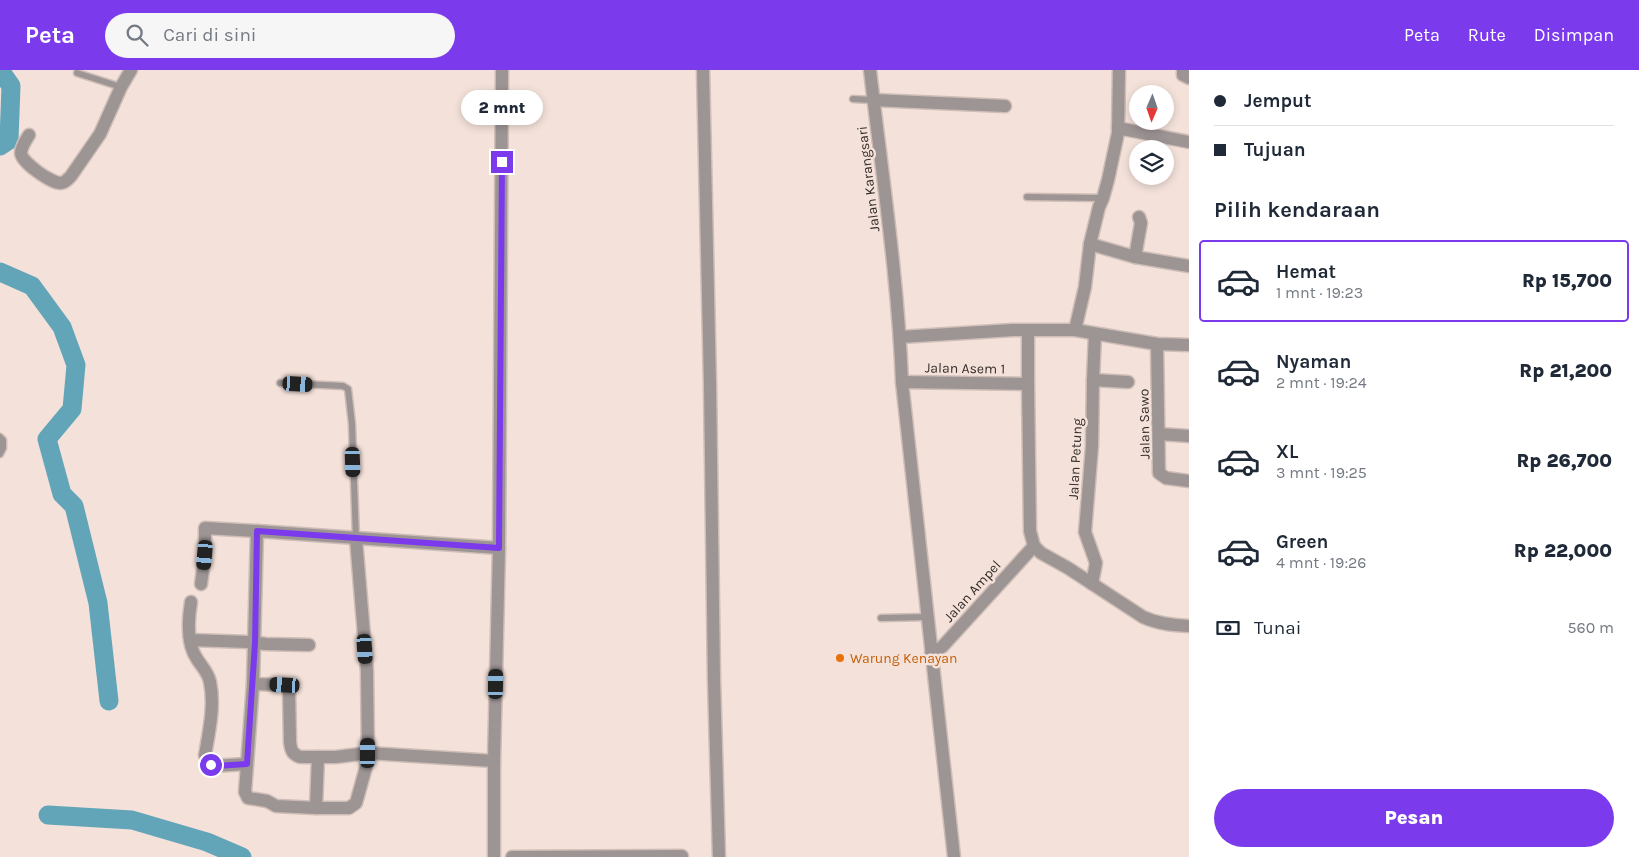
<!DOCTYPE html>
<html lang="id">
<meta charset="utf-8">
<style>
body{margin:0;font-family:Karla,sans-serif;background:#f6f6f7;color:#1f2937;height:100vh;display:flex;flex-direction:column;font-size:19px;white-space:nowrap}
*{box-sizing:border-box;margin:0}
p{font-size:16px;color:#747a83}
.icon{flex:none;width:28px;height:28px;fill:none;stroke:currentColor;stroke-width:2;stroke-linecap:round;stroke-linejoin:round}
.map{position:relative;flex:1;overflow:hidden}
.drawer{display:flex;flex-direction:column;background:#fff;width:450px}
.drawer>*{flex:none}
.banner{display:grid;align-content:center;height:110px;padding:0 25px;background:#fff}
.needle{width:32px;rotate:182deg}
.controls{position:absolute;left:1129px;top:15px;display:grid;gap:10px}
.controls a{display:grid;place-items:center;width:45px;height:45px;border-radius:50%;background:#fff;box-shadow:0 2px 8px #0003;font-size:25px}
.end{position:absolute;width:22px;height:22px;margin:-11px;border:6px solid #7c3aed;background:#fff;box-shadow:0 0 0 2px #fff}
.from{border-radius:50%}
.bubble{position:absolute;height:35px;border-radius:18px;background:#fff;box-shadow:0 2px 8px #0003;font-size:16px;font-weight:800;line-height:35px;text-align:center}
.car{position:absolute;width:15px;height:30px;margin:-15px -8px;border-radius:6px;box-shadow:0 0 4px 1px #0007;background:linear-gradient(#222 24%,#8ab4d8 0 40%,#222 0 76%,#8ab4d8 0 86%,#222 0)}
.banner b{display:flex;align-items:center;gap:18px;height:48px;font-size:19px}
.banner b+b{border-top:1px solid #e0e1e3}
.banner i{width:12px;height:12px;background:#1f2937}
ul{padding:0;list-style:none}
li{display:flex;align-items:center;gap:15px;height:82px;margin:0 10px 8px;padding:0 15px;border:2px solid transparent;border-radius:5px}
li div{flex:1}
li b{display:block;font-size:19px}
li em{font-style:normal;font-weight:800}
li.selected{border-color:#7c3aed}
li>.icon{width:45px;height:45px;stroke-width:1.5}
h2{padding:0 25px;font-size:22px;line-height:60px}
.pay{display:flex;align-items:center;gap:12px;height:55px;padding:0 25px;font-size:19px}
.pay p{margin-inline-start:auto}
.primary-button{display:flex;gap:10px;margin-top:auto;padding:10px 25px}
.primary-button a{flex:1;height:58px;border-radius:30px;background:#7c3aed;color:#fff;font-size:20px;font-weight:800;line-height:58px;text-align:center}
header{display:flex;align-items:center;gap:30px;box-sizing:border-box;height:70px;padding:0 25px;background:#7c3aed;color:#fff}
header strong{font-size:24px}
nav{display:flex;gap:28px;margin-inline-start:auto;font-size:18px}
.search{width:350px;height:45px;background:#f6f6f7;display:flex;align-items:center;gap:12px;box-sizing:border-box;padding:0 18px;border-radius:28px;color:#747a83;font-size:19px}
main{display:flex;flex:1;min-height:0}
.map>svg:first-child{display:block}
.lines{fill:none;stroke-linecap:round;stroke-linejoin:round}
.river{stroke:#63a5b8;stroke-width:19}
.lane-casing{stroke:#cebeb7;stroke-width:9}
.street-casing{stroke:#cebeb7;stroke-width:15}
.lane{stroke:#9d9494;stroke-width:6}
.street{stroke:#9d9494;stroke-width:12}
.route{stroke:#7c3aed;stroke-width:6}
.food-dot{fill:#e8710a;stroke:#f4e2da;stroke-width:2}
.labels{text-anchor:middle;stroke-width:5;stroke-linejoin:round;paint-order:stroke}
.street-label{font-size:14px;fill:#342d2a;stroke:#f4e2da}
.food-label{font-size:14px;fill:#c56008;stroke:#f4e2da;text-anchor:start}
</style>
<header>
<strong>Peta</strong>
<div class="search"><svg class="icon" aria-label="search" viewBox="0 0 24 24"><circle cx="10" cy="10" r="6"/><path d="M15 15l6 6"/></svg>Cari di sini</div>
<nav><a>Peta</a><a>Rute</a><a>Disimpan</a></nav>
</header>
<main>
<div class="map">
<svg width="1189" height="787" viewBox="0 0 1189 787">
<rect width="100%" height="100%" fill="#f4e2da"/>
<g class="lines">
<g class="river">
<polyline points="0,0 11,16 9,70 0,76"/>
<polyline points="0,202 32,216 62,257 76,295 72,339 47,369 62,424 74,436 98,533 109,631"/>
<polyline points="48,745 132,750 207,772 242,787"/>
</g>
<g class="lane-casing">
<g id="lane">
<polyline points="77,3 121,17"/>
<polyline points="853,29 873,30"/>
<polyline points="1027,127 1103,128"/>
<polyline points="280,313 343,316 348,319 352,354 356,469"/>
<polyline points="0,367 3,370 3,378 0,384"/>
<polyline points="881,548 927,547"/>
</g>
</g>
<g class="street-casing">
<g id="street">
<polyline points="703,0 710,314 714,609 719,787"/>
<path d="M870 0C882 104 898 208 902 312L954 787"/>
<polyline points="1183,0 1183,5 1189,8"/>
<polyline points="873,30 1005,36"/>
<polyline points="1118,58 1189,72"/>
<path d="M29 65C26 70 21 77 21 83 21 92 52 114 61 113 66 112 68 109 71 106L100 64 121 17 131 0"/>
<polyline points="1090,174 1135,187 1189,196"/>
<polyline points="1135,187 1141,153 1139,147"/>
<polyline points="1075,260 1085,217 1090,174 1099,137 1103,128 1108,110 1118,63 1119,0"/>
<path d="M1028 261V314L1030 461 1034 476 1041 483 1068 498 1143 547C1158 554 1173 555 1189 556"/>
<polyline points="900,267 1013,260 1075,260 1157,274 1189,275"/>
<polyline points="1157,274 1159,403 1166,408 1189,411"/>
<polyline points="1093,310 1128,312"/>
<polyline points="902,312 1028,314"/>
<polyline points="1159,364 1189,366"/>
<polyline points="201,514 205,485 205,458 257,461"/>
<polyline points="1092,514 1096,493 1085,462 1092,376 1093,310 1095,264"/>
<path d="M191 532C188 550 186 573 197 589 202 597 208 602 210 612 215 635 209 662 205 685 207 690 208 693 212 696L247 694"/>
<polyline points="190,570 249,572 266,574 309,575"/>
<polyline points="931,584 942,577 1034,476"/>
<polyline points="253,614 245,722 248,728 267,731 276,736 316,738 349,738 356,733 368,690 368,683 367,601 356,469"/>
<path d="M494 691 368 683 336 687H300C292 684 291 680 290 672L289 619 285 615 253 614 257 461 499 478"/>
<polyline points="316,738 318,687"/>
<polyline points="494,787 494,691 499,478 502,0"/>
<polyline points="512,787 682,786"/>
</g>
</g>
<use href="#lane" class="lane"/>
<use href="#street" class="street"/>
</g>
<g class="lines">
<polyline class="route" points="211,695 215,696 247,694 255,573 257,461 499,478 502,92"/>
</g>
<circle class="food-dot" cx="840" cy="588" r="5"/>
<g class="labels">
<g class="street-label">
<text transform="translate(868 109) rotate(-97)" y="5">Jalan Karangsari</text>
<text transform="translate(965 298) rotate(1)" y="5">Jalan Asem 1</text>
<text transform="translate(1144 354) rotate(-91)" y="5">Jalan Sawo</text>
<text transform="translate(1075 389) rotate(-87)" y="5">Jalan Petung</text>
<text transform="translate(972 521) rotate(-48)" y="5">Jalan Ampel</text>
</g>
<g class="food-label">
<text x="850" y="593">Warung Kenayan</text>
</g>
</g>
</svg>
<div class="controls">
<a><svg class="needle" viewBox="-14 -14 28 28"><path d="M0-13l5 13h-10z" fill="#e53935"/><path d="M0 13l5-13h-10z" fill="#747a83"/></svg></a>
<a><svg class="icon" aria-label="layers" viewBox="0 0 24 24"><path d="M12 4l9 5-9 5-9-5zM3 14l9 5 9-5"/></svg></a>
</div>
<i class="end from" style="left:211px;top:695px"></i>
<i class="end" style="left:502px;top:92px"></i>
<div class="bubble" style="left:461px;top:20px;width:82px">2 mnt</div>
<i class="car" style="left:298px;top:314px;rotate:93deg"></i>
<i class="car" style="left:353px;top:392px;rotate:178deg"></i>
<i class="car" style="left:205px;top:485px;rotate:185deg"></i>
<i class="car" style="left:365px;top:579px;rotate:176deg"></i>
<i class="car" style="left:496px;top:614px;rotate:1deg"></i>
<i class="car" style="left:285px;top:615px;rotate:273deg"></i>
<i class="car" style="left:368px;top:683px;rotate:0deg"></i>
</div>
<section class="drawer">
<div class="banner">
<b><i class="from"></i>Jemput</b>
<b><i></i>Tujuan</b>
</div>
<h2>Pilih kendaraan</h2>
<ul>
<li class="selected"><svg class="icon" aria-label="car" viewBox="0 0 24 24"><path d="M5 17H2v-5l4-1 3-4h7l3 4 3 1v5h-3M9 17h6M6 11h13"/><circle cx="7" cy="17" r="2"/><circle cx="17" cy="17" r="2"/></svg><div><b>Hemat</b><p>1 mnt · 19:23</p></div><em>Rp 15,700</em></li>
<li><svg class="icon" aria-label="car" viewBox="0 0 24 24"><path d="M5 17H2v-5l4-1 3-4h7l3 4 3 1v5h-3M9 17h6M6 11h13"/><circle cx="7" cy="17" r="2"/><circle cx="17" cy="17" r="2"/></svg><div><b>Nyaman</b><p>2 mnt · 19:24</p></div><em>Rp 21,200</em></li>
<li><svg class="icon" aria-label="car" viewBox="0 0 24 24"><path d="M5 17H2v-5l4-1 3-4h7l3 4 3 1v5h-3M9 17h6M6 11h13"/><circle cx="7" cy="17" r="2"/><circle cx="17" cy="17" r="2"/></svg><div><b>XL</b><p>3 mnt · 19:25</p></div><em>Rp 26,700</em></li>
<li><svg class="icon" aria-label="car" viewBox="0 0 24 24"><path d="M5 17H2v-5l4-1 3-4h7l3 4 3 1v5h-3M9 17h6M6 11h13"/><circle cx="7" cy="17" r="2"/><circle cx="17" cy="17" r="2"/></svg><div><b>Green</b><p>4 mnt · 19:26</p></div><em>Rp 22,000</em></li>
</ul>
<div class="pay"><svg class="icon" aria-label="cash" viewBox="0 0 24 24"><path d="M3 7h18v10H3z"/><circle cx="12" cy="12" r="2"/></svg>Tunai<p>560 m</p></div>
<div class="primary-button"><a>Pesan</a></div>
</section>
</main>
